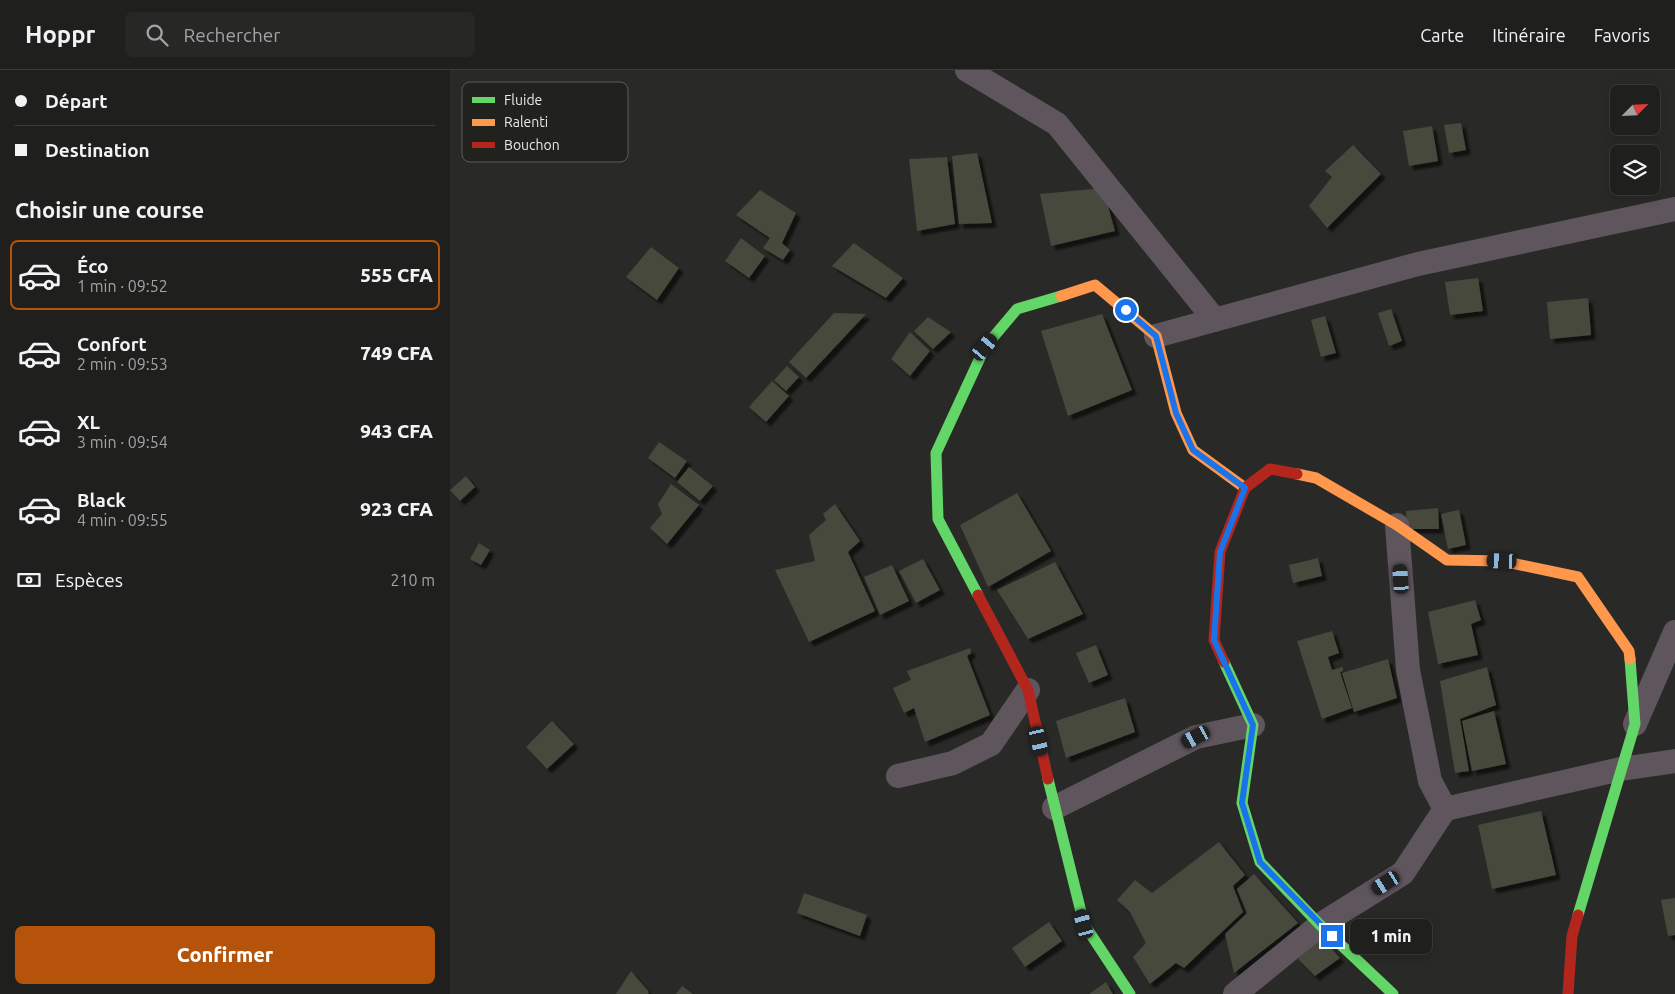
<!DOCTYPE html>
<html lang="fr">
<meta charset="utf-8">
<style>
body{margin:0;font-family:Ubuntu,sans-serif;background:#272826;color:#f1f3f6;height:100vh;display:flex;flex-direction:column;font-size:19px;white-space:nowrap}
*{box-sizing:border-box;margin:0}
p{font-size:16px;color:#a1a3a4}
.icon{flex:none;width:28px;height:28px;fill:none;stroke:currentColor;stroke-width:2;stroke-linecap:round;stroke-linejoin:round}
.map{position:relative;flex:1;overflow:hidden}
.details{display:flex;flex-direction:column;background:#1f201d;width:450px}
.details>*{flex:none}
.banner{display:grid;align-content:center;height:110px;padding:0 15px;background:#1f201d}
.needle{width:32px;rotate:66deg}
.fabs{position:absolute;left:1160px;top:15px;display:grid;gap:10px}
.fabs a{display:grid;place-items:center;width:50px;height:50px;border-radius:8px;background:#1f201d;box-shadow:0 2px 12px #0003,0 0 0 1px #3c3e3b;font-size:25px}
.end{position:absolute;width:22px;height:22px;margin:-11px;border:6px solid #1a73e8;background:#fff;box-shadow:0 0 0 2px #fff}
.from{border-radius:50%}
.bubble{position:absolute;height:35px;border-radius:8px;background:#1f201d;box-shadow:0 2px 12px #0003,0 0 0 1px #3c3e3b;font-size:16px;font-weight:800;line-height:35px;text-align:center}
.car{position:absolute;width:15px;height:30px;margin:-15px -8px;border-radius:6px;box-shadow:0 0 4px 1px #0007;background:linear-gradient(#222 24%,#8ab4d8 0 40%,#222 0 76%,#8ab4d8 0 86%,#222 0)}
.banner b{display:flex;align-items:center;gap:18px;height:48px;font-size:19px}
.banner b+b{border-top:1px solid #3c3e3b}
.banner i{width:12px;height:12px;background:#f1f3f6}
ul{padding:0;list-style:none}
li{display:flex;align-items:center;gap:15px;height:70px;margin:0 10px 8px;padding:0 5px;border:2px solid transparent;border-radius:8px}
li div{flex:1}
li b{display:block;font-size:19px}
li em{font-style:normal;font-weight:800}
li.selected{border-color:#b45309}
li>.icon{width:45px;height:45px;stroke-width:1.5}
h2{padding:0 15px;font-size:22px;line-height:60px}
.pay{display:flex;align-items:center;gap:12px;height:55px;padding:0 15px;font-size:19px}
.pay p{margin-inline-start:auto}
.button{display:flex;gap:10px;margin-top:auto;padding:10px 15px}
.button a{flex:1;height:58px;border-radius:8px;background:#b45309;color:#fff;font-size:20px;font-weight:800;line-height:58px;text-align:center}
header{display:flex;align-items:center;gap:30px;box-sizing:border-box;height:70px;padding:0 25px;background:#1f201d;border-bottom:1px solid #3c3e3b}
header strong{font-size:24px}
nav{display:flex;gap:28px;margin-inline-start:auto;font-size:18px}
.search{width:350px;height:45px;background:#272826;display:flex;align-items:center;gap:12px;box-sizing:border-box;padding:0 18px;border-radius:8px;color:#a1a3a4;font-size:19px}
main{display:flex;flex:1;min-height:0}
.map>svg:first-child{display:block}
.building{fill:#47483c;filter:url(#shadow)}
.lines{fill:none;stroke-linecap:round;stroke-linejoin:round}
.street{stroke:#5f555d;stroke-width:24}
.fast{stroke:#63d668;stroke-width:11}
.slow{stroke:#ff974d;stroke-width:11}
.jam{stroke:#b3261e;stroke-width:11}
.route{stroke:#1a73e8;stroke-width:6}
.key{fill:#21211d;stroke:#5d5d59;stroke-width:1}
.key-label{font-size:14px;fill:#e8e9e5}
</style>
<header>
<strong>Hoppr</strong>
<div class="search"><svg class="icon" aria-label="search" viewBox="0 0 24 24"><circle cx="10" cy="10" r="6"/><path d="M15 15l6 6"/></svg>Rechercher</div>
<nav><a>Carte</a><a>Itinéraire</a><a>Favoris</a></nav>
</header>
<main>
<section class="details">
<div class="banner">
<b><i class="from"></i>Départ</b>
<b><i></i>Destination</b>
</div>
<h2>Choisir une course</h2>
<ul>
<li class="selected"><svg class="icon" aria-label="car" viewBox="0 0 24 24"><path d="M5 17H2v-5l4-1 3-4h7l3 4 3 1v5h-3M9 17h6M6 11h13"/><circle cx="7" cy="17" r="2"/><circle cx="17" cy="17" r="2"/></svg><div><b>Éco</b><p>1 min · 09:52</p></div><em>555 CFA</em></li>
<li><svg class="icon" aria-label="car" viewBox="0 0 24 24"><path d="M5 17H2v-5l4-1 3-4h7l3 4 3 1v5h-3M9 17h6M6 11h13"/><circle cx="7" cy="17" r="2"/><circle cx="17" cy="17" r="2"/></svg><div><b>Confort</b><p>2 min · 09:53</p></div><em>749 CFA</em></li>
<li><svg class="icon" aria-label="car" viewBox="0 0 24 24"><path d="M5 17H2v-5l4-1 3-4h7l3 4 3 1v5h-3M9 17h6M6 11h13"/><circle cx="7" cy="17" r="2"/><circle cx="17" cy="17" r="2"/></svg><div><b>XL</b><p>3 min · 09:54</p></div><em>943 CFA</em></li>
<li><svg class="icon" aria-label="car" viewBox="0 0 24 24"><path d="M5 17H2v-5l4-1 3-4h7l3 4 3 1v5h-3M9 17h6M6 11h13"/><circle cx="7" cy="17" r="2"/><circle cx="17" cy="17" r="2"/></svg><div><b>Black</b><p>4 min · 09:55</p></div><em>923 CFA</em></li>
</ul>
<div class="pay"><svg class="icon" aria-label="cash" viewBox="0 0 24 24"><path d="M3 7h18v10H3z"/><circle cx="12" cy="12" r="2"/></svg>Espèces<p>210 m</p></div>
<div class="button"><a>Confirmer</a></div>
</section>
<div class="map">
<svg width="1225" height="924" viewBox="0 0 1225 924">
<defs>
<filter id="shadow"><feDropShadow dx="4.5" dy="4.5" stdDeviation="1" flood-color="#0009"/></filter>
</defs>
<rect width="100%" height="100%" fill="#292a27"/>
<g class="building">
<polygon points="1011,53 1016,80 999,83 994,55"/>
<polygon points="982,56 988,91 959,96 953,61"/>
<polygon points="903,75 931,104 877,158 859,136 882,107 875,101"/>
<polygon points="527,83 542,153 509,154 502,86"/>
<polygon points="497,87 505,154 467,161 459,89"/>
<polygon points="653,118 665,161 601,176 590,124"/>
<polygon points="310,120 346,143 332,173 340,180 333,190 313,178 320,168 286,145"/>
<polygon points="291,168 315,186 299,208 275,191"/>
<polygon points="404,173 453,208 436,228 382,196"/>
<polygon points="201,177 229,198 207,230 176,207"/>
<polygon points="1028,208 1033,241 1000,245 995,212"/>
<polygon points="1138,228 1141,265 1100,269 1097,232"/>
<polygon points="941,239 952,271 939,276 928,243"/>
<polygon points="384,243 416,244 356,308 339,292"/>
<polygon points="652,244 682,320 618,346 591,261"/>
<polygon points="875,246 886,283 871,287 861,250"/>
<polygon points="478,247 501,262 483,279 464,261"/>
<polygon points="460,262 480,281 460,306 441,289"/>
<polygon points="337,296 349,307 336,321 324,310"/>
<polygon points="322,311 339,326 316,352 299,337"/>
<polygon points="209,372 237,391 225,408 198,388"/>
<polygon points="239,397 263,416 250,431 227,412"/>
<polygon points="16,406 25,417 10,431 0,420"/>
<polygon points="221,414 249,435 217,474 200,458 212,444 208,434"/>
<polygon points="567,423 601,481 538,517 510,455"/>
<polygon points="385,434 410,471 398,482 425,541 359,572 325,500 365,491 359,465 376,450 373,444"/>
<polygon points="988,438 989,459 957,459 956,441"/>
<polygon points="1009,440 1016,475 998,479 991,444"/>
<polygon points="29,473 40,480 31,495 20,489"/>
<polygon points="868,488 872,506 843,513 839,495"/>
<polygon points="473,489 490,520 466,533 449,501"/>
<polygon points="605,492 633,544 578,569 547,520"/>
<polygon points="442,495 459,531 430,545 414,507"/>
<polygon points="1025,530 1031,550 1021,554 1028,585 988,594 978,542"/>
<polygon points="882,561 889,583 878,587 882,600 893,597 893,601 890,602 902,638 872,649 847,571"/>
<polygon points="646,575 658,605 639,613 626,583"/>
<polygon points="520,578 521,583 517,586 540,645 475,672 464,638 454,643 443,618 461,610 457,601"/>
<polygon points="938,589 947,628 904,642 892,603"/>
<polygon points="1037,597 1046,635 1010,649 1019,701 1005,703 990,611"/>
<polygon points="675,628 685,662 616,688 606,651"/>
<polygon points="1044,641 1056,694 1022,701 1012,651"/>
<polygon points="102,651 124,674 97,699 76,677"/>
<polygon points="1091,741 1106,805 1042,819 1028,755"/>
<polygon points="769,772 795,805 783,816 793,842 734,898 726,893 700,914 683,887 696,873 680,842 667,830 685,810 702,823"/>
<polygon points="804,804 848,853 784,903 775,864 797,843 787,819"/>
<polygon points="354,823 417,845 410,866 347,843"/>
<polygon points="1225,828 1225,865 1218,866 1211,830"/>
<polygon points="599,852 612,871 575,897 562,878"/>
<polygon points="870,866 890,888 865,906 848,889"/>
<polygon points="181,901 199,922 198,924 166,924"/>
<polygon points="656,912 663,924 639,924"/>
<polygon points="232,916 243,924 226,924"/>
</g>
<g class="lines">
<g class="street">
<polyline points="517,0 607,54 765,250"/>
<polyline points="706,266 968,194 1225,139"/>
<polyline points="947,455 958,600 980,711 995,739"/>
<polyline points="1185,654 1225,562"/>
<polyline points="448,706 503,693 541,674 578,620"/>
<polyline points="604,738 746,667 803,655"/>
<polyline points="785,924 870,855 953,803 995,739 1171,699 1225,691"/>
</g>
<g class="fast">
<polyline points="528,525 488,449 486,383 535,277 567,239 611,226"/>
<polyline points="774,592 803,655 792,733 810,792 870,855 943,924"/>
<polyline points="598,709 634,854 680,924"/>
<polyline points="1128,845 1185,654 1180,589"/>
</g>
<g class="slow">
<polyline points="611,226 645,215 706,266 726,343 743,380 795,418"/>
<polyline points="847,404 866,408 947,455 997,490 1052,491 1128,507 1179,581 1180,589"/>
</g>
<g class="jam">
<polyline points="528,525 578,620 598,709"/>
<polyline points="774,592 764,570 770,482 795,418 820,399 847,404"/>
<polyline points="1118,924 1122,866 1128,845"/>
</g>
</g>
<g class="lines">
<polyline class="route" points="676,240 706,266 726,343 743,380 795,418 770,482 764,570 803,655 792,733 810,792 882,866"/>
</g>
<rect x="12" y="12" width="166" height="80" rx="8" class="key"/>
<rect x="22" y="27" width="23" height="6" fill="#63d668"/>
<rect x="22" y="49" width="23" height="7" fill="#ff974d"/>
<rect x="22" y="72" width="23" height="6" fill="#b3261e"/>
<g class="key-label">
<text x="54" y="35">Fluide</text>
<text x="54" y="57">Ralenti</text>
<text x="54" y="80">Bouchon</text>
</g>
</svg>
<div class="fabs">
<a><svg class="needle" viewBox="-14 -14 28 28"><path d="M0-13l5 13h-10z" fill="#e53935"/><path d="M0 13l5-13h-10z" fill="#a1a3a4"/></svg></a>
<a><svg class="icon" aria-label="layers" viewBox="0 0 24 24"><path d="M12 4l9 5-9 5-9-5zM3 14l9 5 9-5"/></svg></a>
</div>
<i class="end from" style="left:676px;top:240px"></i>
<i class="end" style="left:882px;top:866px"></i>
<div class="bubble" style="left:900px;top:849px;width:82px">1 min</div>
<i class="car" style="left:535px;top:277px;rotate:40deg"></i>
<i class="car" style="left:1052px;top:491px;rotate:272deg"></i>
<i class="car" style="left:951px;top:509px;rotate:356deg"></i>
<i class="car" style="left:746px;top:667px;rotate:242deg"></i>
<i class="car" style="left:589px;top:671px;rotate:167deg"></i>
<i class="car" style="left:936px;top:813px;rotate:238deg"></i>
<i class="car" style="left:634px;top:854px;rotate:345deg"></i>
</div>
</main>
